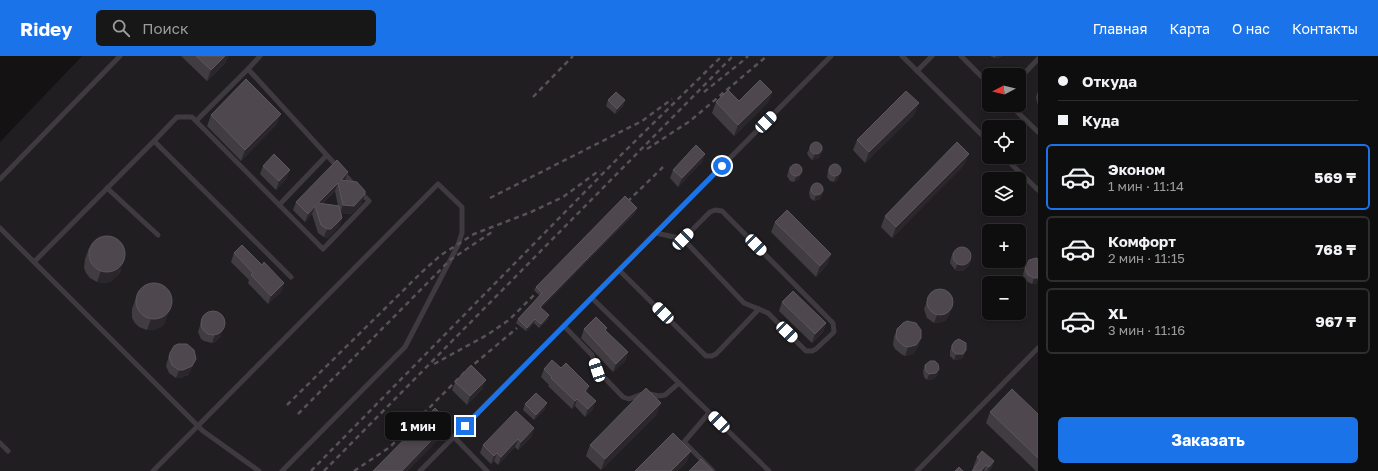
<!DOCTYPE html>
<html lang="ru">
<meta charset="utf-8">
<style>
body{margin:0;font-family:"Golos Text",sans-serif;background:#181717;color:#f1f3f6;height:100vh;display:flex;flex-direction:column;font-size:15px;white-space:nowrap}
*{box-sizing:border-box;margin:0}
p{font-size:13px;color:#9b9c9e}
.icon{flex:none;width:22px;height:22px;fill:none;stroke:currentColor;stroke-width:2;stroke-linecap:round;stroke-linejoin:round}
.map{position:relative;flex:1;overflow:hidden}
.details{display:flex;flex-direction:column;background:#0f0e0e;width:340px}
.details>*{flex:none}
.hud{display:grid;align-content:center;height:88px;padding:0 20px;background:#0f0e0e}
.needle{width:26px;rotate:263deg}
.buttons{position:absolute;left:982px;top:12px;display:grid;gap:8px}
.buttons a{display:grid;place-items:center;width:44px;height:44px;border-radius:6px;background:#0f0e0e;box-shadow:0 2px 6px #0003,0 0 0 1px #2f2e2e;font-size:20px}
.end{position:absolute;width:18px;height:18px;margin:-9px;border:5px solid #1a73e8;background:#fff;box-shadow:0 0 0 2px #fff}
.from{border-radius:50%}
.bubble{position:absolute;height:28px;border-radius:6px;background:#0f0e0e;box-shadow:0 2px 6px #0003,0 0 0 1px #2f2e2e;font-size:13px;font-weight:700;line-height:28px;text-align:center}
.car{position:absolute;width:12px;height:24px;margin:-12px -6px;border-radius:5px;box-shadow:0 0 3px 1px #0007;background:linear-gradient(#fff 24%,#345 0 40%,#fff 0 76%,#345 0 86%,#fff 0)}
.hud b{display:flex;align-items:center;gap:14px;height:38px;font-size:15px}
.hud b+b{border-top:1px solid #2f2e2e}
.hud i{width:10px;height:10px;background:#f1f3f6}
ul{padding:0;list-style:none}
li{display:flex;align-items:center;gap:12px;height:66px;margin:0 8px 6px;padding:0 12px;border:2px solid #2f2e2e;border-radius:6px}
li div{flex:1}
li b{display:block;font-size:15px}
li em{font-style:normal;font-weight:700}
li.active{border-color:#1a73e8}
li>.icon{width:36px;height:36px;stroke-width:1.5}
.action{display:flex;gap:8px;margin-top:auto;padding:8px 20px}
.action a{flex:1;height:46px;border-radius:6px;background:#1a73e8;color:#fff;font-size:16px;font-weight:700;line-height:46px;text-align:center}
header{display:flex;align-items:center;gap:24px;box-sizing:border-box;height:56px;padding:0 20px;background:#1a73e8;color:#fff}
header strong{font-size:19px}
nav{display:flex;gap:22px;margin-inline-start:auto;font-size:14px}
.search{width:280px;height:36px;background:#181717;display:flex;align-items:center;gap:10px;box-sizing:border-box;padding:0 14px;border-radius:6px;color:#9b9c9e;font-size:15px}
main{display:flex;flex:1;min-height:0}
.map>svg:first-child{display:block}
.built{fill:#201e20;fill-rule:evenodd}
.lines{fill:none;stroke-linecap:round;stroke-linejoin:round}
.lane{stroke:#3f3a3f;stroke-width:5}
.rail{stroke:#595159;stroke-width:2.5;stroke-dasharray:5 4;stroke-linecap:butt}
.wall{fill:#413c41;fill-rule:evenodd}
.shaded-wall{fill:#2a2629}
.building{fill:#4e474d;stroke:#5d565d}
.route{stroke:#1a73e8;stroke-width:5}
</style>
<header>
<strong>Ridey</strong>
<div class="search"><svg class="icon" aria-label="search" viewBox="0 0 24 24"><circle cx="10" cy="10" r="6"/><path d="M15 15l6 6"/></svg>Поиск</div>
<nav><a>Главная</a><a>Карта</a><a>О нас</a><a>Контакты</a></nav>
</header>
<main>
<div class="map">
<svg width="1038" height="415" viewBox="0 0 1038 415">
<rect width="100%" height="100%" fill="#141213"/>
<path class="built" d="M82 0H1038V415H0V86ZM989 19H1019V49H989ZM989 71H1019V101H989ZM989 123H1019V153H989ZM989 175H1019V205H989ZM989 227H1019V257H989Z"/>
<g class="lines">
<g class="lane">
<polyline points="902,0 989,86"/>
<polyline points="961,0 989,28"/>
<polyline points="248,13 260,0"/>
<polyline points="917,15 932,0"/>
<polyline points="1019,23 1038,3"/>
<polyline points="1010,49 1038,76"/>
<polyline points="196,65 248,13 355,130"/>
<polyline points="154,85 177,61 192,61 323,193 369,145 360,136"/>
<polyline points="1004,101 1038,134"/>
<polyline points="0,123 120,0"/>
<polyline points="107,132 158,179"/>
<polyline points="279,149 326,100"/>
<polyline points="0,172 203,375 259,415"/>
<polyline points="656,177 683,183 710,156 715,154 722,155 833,267 834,276 816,293 812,295 806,295 768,257 744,247 683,183"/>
<polyline points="34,206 154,85 291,221"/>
<polyline points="619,214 706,300 712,300 716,298 759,253"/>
<polyline points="592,242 769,415"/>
<polyline points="564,270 592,299 597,314 623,341 629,343 645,337 659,340 665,339 679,327"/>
<polyline points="709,357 684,386 713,415"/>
<polyline points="454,381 487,415"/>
<polyline points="0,387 8,395"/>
<polyline points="153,415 438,128 462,151 462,177 458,189 405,291 282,415"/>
<polyline points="420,415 831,0"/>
<polyline points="917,415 1038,292"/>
</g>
<g class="rail">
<polyline points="704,36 739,8 748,0"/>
<polyline points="533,41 573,0"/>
<polyline points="647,93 690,65 767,0"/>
<polyline points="490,142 642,65 672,43"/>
<polyline points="621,152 663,111"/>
<polyline points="434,308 487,279 509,264 545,228"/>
<polyline points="287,349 423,215 441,199 474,178 531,156 563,141 600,114"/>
<polyline points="298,358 450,204 492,176"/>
<polyline points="311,415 624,96 722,0"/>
<polyline points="324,415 733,0"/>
<polyline points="354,415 390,391 466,315 517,272"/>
</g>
</g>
<g class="wall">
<polygon points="181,0 228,0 225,7 207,25"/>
<polygon points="990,0 1003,0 1001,1 995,2"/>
<polygon points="1038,35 1038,49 1037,46 1036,41"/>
<polygon points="772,36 768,46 734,80 712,57 716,46 739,45"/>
<polygon points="608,44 625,44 623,50 615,58 606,50"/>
<polygon points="915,58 865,107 853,94 857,84"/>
<polygon points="211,59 277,68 241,105 207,70"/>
<polygon points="810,92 823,93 819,102 812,104 809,101 807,97"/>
<polygon points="705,98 702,106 678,131 670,122 673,114"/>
<polygon points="965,108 892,182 881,171 885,160"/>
<polygon points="830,109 838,124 834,126 830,125 827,121 828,115"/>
<polygon points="263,110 287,122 276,134 260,118"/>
<polygon points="790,110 799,123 794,126 790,125 787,120"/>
<path d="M348 116 345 124 362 147 351 158 341 157 342 162 339 170 328 182 324 181 318 177 312 158 305 166 293 154 296 146ZM335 135 338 150 322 148Z"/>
<polygon points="811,131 824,134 820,143 814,145 810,142 809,136"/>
<polygon points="636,156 541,252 548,263 539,272 534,267 526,275 516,267 518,263 540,240 534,234 536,231"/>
<polygon points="775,166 831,198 827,209 816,221 771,176"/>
<polygon points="89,192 121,214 118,219 111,225 106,227 97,226 90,222 86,217 84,212 85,203"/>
<polygon points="953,196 971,204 969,209 964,214 961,215 955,214 950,207 951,202"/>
<polygon points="234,197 262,209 284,227 281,236 268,248 248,227 249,224 231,206"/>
<polygon points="1038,203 1038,226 1035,228 1032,228 1026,225 1023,219 1024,215 1026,210"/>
<polygon points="139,234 165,267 161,271 153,274 147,274 139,271 135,267 132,262 132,253"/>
<polygon points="989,240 989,257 999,257 991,263 985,261 981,257 982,250 984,245"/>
<polygon points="927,245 950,257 946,264 942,266 934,267 927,262 924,253"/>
<polygon points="782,246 826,267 823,276 812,287 779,255"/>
<polygon points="203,260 221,280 215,286 212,287 204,285 201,283 198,276"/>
<polygon points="584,273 606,275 628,296 625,305 613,316 581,282"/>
<polygon points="897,273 921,282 918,291 913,298 905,300 901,298 895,293 893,289 894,281"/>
<polygon points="952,289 964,300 961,303 954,304 950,300 950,295"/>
<polygon points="170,297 196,303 188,319 180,322 176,322 169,317 166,310 167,306"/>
<polygon points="925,309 939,313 937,319 934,323 927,324 924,321 923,315"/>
<polygon points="544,313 587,337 593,353 585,361 575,350 572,353 548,330 549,329 541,321"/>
<polygon points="455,326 483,332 467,349 452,334"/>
<polygon points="525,348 545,353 534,364 523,354"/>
<polygon points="990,356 1038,358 1038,415 1036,415 986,367"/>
<polygon points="657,358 601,414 586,400 590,389"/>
<polygon points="534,372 531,381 518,394 515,391 498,409 494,405 491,408 480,397 483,389"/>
<polygon points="977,401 994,405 990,415 972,415 974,412 973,412"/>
</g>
<g class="shaded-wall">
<polygon points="225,0 228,0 225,7 207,25 211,14"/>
<polygon points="996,0 1003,0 1001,1 995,2"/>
<polygon points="772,36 768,46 734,80 738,69"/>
<polygon points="625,44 623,50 615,58 617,53"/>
<polygon points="919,47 915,58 865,107 869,96"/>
<polygon points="281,58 277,68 241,105 245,94"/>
<polygon points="823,93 819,102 812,104 815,98"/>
<polygon points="705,98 702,106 678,131 682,122"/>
<polygon points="969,98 965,108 892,182 896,171"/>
<polygon points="290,114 287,122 276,134 279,125"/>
<polygon points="348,116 345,125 341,124"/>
<polygon points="802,117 799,123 794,126 796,121"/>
<polygon points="840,118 838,124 834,126 836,120"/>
<polygon points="338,127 335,135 316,154 318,147"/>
<polygon points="824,134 820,143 814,145 816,139"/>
<polygon points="365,138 362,147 351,158 340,157 343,149"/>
<polygon points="315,150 312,158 305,166 308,158"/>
<polygon points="637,152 636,156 539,254 540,251"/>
<polygon points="342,162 339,170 328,182 324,181 327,173"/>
<polygon points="831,198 827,209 816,221 820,210"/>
<polygon points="125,203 118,219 111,225 106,227 97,226 101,215"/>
<polygon points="971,204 969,209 964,214 961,215 955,214 957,209"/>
<polygon points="1034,222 1038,222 1038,226 1035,228 1032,228"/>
<polygon points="284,227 281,236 268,248 271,240"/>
<polygon points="172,248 165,267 161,271 153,274 147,274 151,263"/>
<polygon points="953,248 950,257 946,264 942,266 934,267 937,259"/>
<polygon points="993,257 999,257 991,263"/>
<polygon points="549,259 548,263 539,272 541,268"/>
<polygon points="535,263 534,267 526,275 527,272"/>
<polygon points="826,267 823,276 812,287 815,278"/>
<polygon points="224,272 221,280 215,286 212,287 215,279"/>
<polygon points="921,282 918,291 913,298 905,300 908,291"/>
<polygon points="966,294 964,300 961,303 954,304 956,298"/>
<polygon points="628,296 625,305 613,316 616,308"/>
<polygon points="196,303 188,319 180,322 176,322 179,314"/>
<polygon points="939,313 937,319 934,323 927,324 929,318"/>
<polygon points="486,324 483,332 467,349 470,340"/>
<polygon points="589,330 587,337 585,335"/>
<polygon points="577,343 575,350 572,353 575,345"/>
<polygon points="596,345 593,353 585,361 588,353"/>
<polygon points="547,347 545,353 534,364 536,359"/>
<polygon points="661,347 657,358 601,414 605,403"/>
<polygon points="449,366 445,377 408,415 402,415"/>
<polygon points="534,372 531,381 518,394 521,386"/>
<polygon points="518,383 515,391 498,409 501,401"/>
<polygon points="691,395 687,406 678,415 671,415"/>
<polygon points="497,397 494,405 491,408 494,400"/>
<polygon points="994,405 990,415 987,415 989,411"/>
<polygon points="986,409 984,415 981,415"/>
</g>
<g class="building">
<polygon points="196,0 225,0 211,14"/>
<polygon points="246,23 281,58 245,94 211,59"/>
<polygon points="760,24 772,36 738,69 716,46 728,34 739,45"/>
<polygon points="906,35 919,47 869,96 857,84"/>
<polygon points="616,36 625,44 617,53 608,44"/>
<circle cx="816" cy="92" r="6"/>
<polygon points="957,86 969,98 896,171 885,160"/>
<polygon points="696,89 705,98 682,122 673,114"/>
<polygon points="274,98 290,114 279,125 263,110"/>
<polygon points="337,104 348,116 341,124 357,126 365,135 365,138 354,150 343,149 338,127 318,147 339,150 342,162 331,173 327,173 321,169 315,150 308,158 296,146"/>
<circle cx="796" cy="114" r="6"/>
<circle cx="835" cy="114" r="6"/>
<circle cx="817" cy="133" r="6"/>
<polygon points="625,140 637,152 540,251 549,259 541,268 535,263 527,272 518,263 542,237 536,231"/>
<polygon points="787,154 831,198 820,210 775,166"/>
<circle cx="107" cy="198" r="18"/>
<polygon points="242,189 262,209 264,206 284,227 271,240 251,219 253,217 234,197"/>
<circle cx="962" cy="200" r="9"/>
<polygon points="1036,202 1038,203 1038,222 1034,222 1028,219 1025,213 1026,210 1029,204"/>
<circle cx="154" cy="245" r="18"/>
<circle cx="940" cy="246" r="13"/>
<polygon points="793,235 826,267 815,278 782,246"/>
<polygon points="987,240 989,240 989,256 988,256 984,251 984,245"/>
<circle cx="213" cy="267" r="12"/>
<polygon points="596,261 607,272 605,274 628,296 616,308 584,273"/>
<polygon points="907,265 916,267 921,274 921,282 916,289 908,291 904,290 898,285 896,281 897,273 903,267"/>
<polygon points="959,283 966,287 966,294 963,298 956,298 952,294 952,289 955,285"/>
<polygon points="178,288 187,288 194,294 196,303 192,310 183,314 179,314 172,309 169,301 170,297 174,290"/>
<polygon points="552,304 561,312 566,307 589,330 585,335 596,345 588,353 577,343 575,345 551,322 552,321 544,313"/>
<polygon points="930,305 935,305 938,308 939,313 936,317 929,318 926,315 925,309"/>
<polygon points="471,309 486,324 470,340 455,326"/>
<polygon points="646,332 661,347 605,403 590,389"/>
<polygon points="1012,333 1038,358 1038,402 990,356"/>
<polygon points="536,337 547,347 536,359 525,348"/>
<polygon points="435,352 449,366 402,415 373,415"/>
<polygon points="516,355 534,372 521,386 518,383 501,401 497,397 494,400 483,389"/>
<polygon points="673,377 691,395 671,415 635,415"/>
<polygon points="982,395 994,405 989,411 986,409 981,415 972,415 980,404 977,401"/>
<polygon points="701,403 713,415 689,415"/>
<polygon points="959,411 963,415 955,415"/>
</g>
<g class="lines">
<polyline class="route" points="465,370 722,110"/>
</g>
</svg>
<div class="buttons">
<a><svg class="needle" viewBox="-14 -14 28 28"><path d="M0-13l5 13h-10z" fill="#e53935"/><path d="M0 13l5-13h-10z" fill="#9b9c9e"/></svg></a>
<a><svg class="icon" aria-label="locate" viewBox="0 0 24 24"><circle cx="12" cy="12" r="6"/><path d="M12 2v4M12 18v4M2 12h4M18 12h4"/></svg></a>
<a><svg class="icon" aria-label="layers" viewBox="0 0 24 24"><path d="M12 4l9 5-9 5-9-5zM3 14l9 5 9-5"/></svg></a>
<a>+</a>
<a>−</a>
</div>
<i class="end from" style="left:722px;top:110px"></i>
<i class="end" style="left:465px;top:370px"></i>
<div class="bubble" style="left:385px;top:356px;width:66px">1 мин</div>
<i class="car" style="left:766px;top:66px;rotate:45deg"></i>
<i class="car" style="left:683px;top:183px;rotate:44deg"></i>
<i class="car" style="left:756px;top:189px;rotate:135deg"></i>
<i class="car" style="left:663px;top:257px;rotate:315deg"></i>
<i class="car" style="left:787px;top:276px;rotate:134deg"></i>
<i class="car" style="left:597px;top:314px;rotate:341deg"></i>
<i class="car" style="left:719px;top:366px;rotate:315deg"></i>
</div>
<section class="details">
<div class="hud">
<b><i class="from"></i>Откуда</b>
<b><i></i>Куда</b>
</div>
<ul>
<li class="active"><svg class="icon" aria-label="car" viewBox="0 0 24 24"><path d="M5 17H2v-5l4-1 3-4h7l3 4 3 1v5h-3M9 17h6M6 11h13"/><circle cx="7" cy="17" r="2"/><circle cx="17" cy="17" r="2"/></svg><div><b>Эконом</b><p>1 мин · 11:14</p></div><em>569 ₸</em></li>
<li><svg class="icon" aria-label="car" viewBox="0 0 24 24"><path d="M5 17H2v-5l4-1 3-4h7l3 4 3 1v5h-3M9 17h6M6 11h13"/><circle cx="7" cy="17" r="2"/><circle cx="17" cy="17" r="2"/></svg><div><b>Комфорт</b><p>2 мин · 11:15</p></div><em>768 ₸</em></li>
<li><svg class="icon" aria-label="car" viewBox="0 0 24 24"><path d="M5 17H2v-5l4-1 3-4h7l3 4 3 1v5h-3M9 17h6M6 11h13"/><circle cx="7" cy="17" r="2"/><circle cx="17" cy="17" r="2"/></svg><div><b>XL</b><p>3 мин · 11:16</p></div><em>967 ₸</em></li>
</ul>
<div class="action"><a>Заказать</a></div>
</section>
</main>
